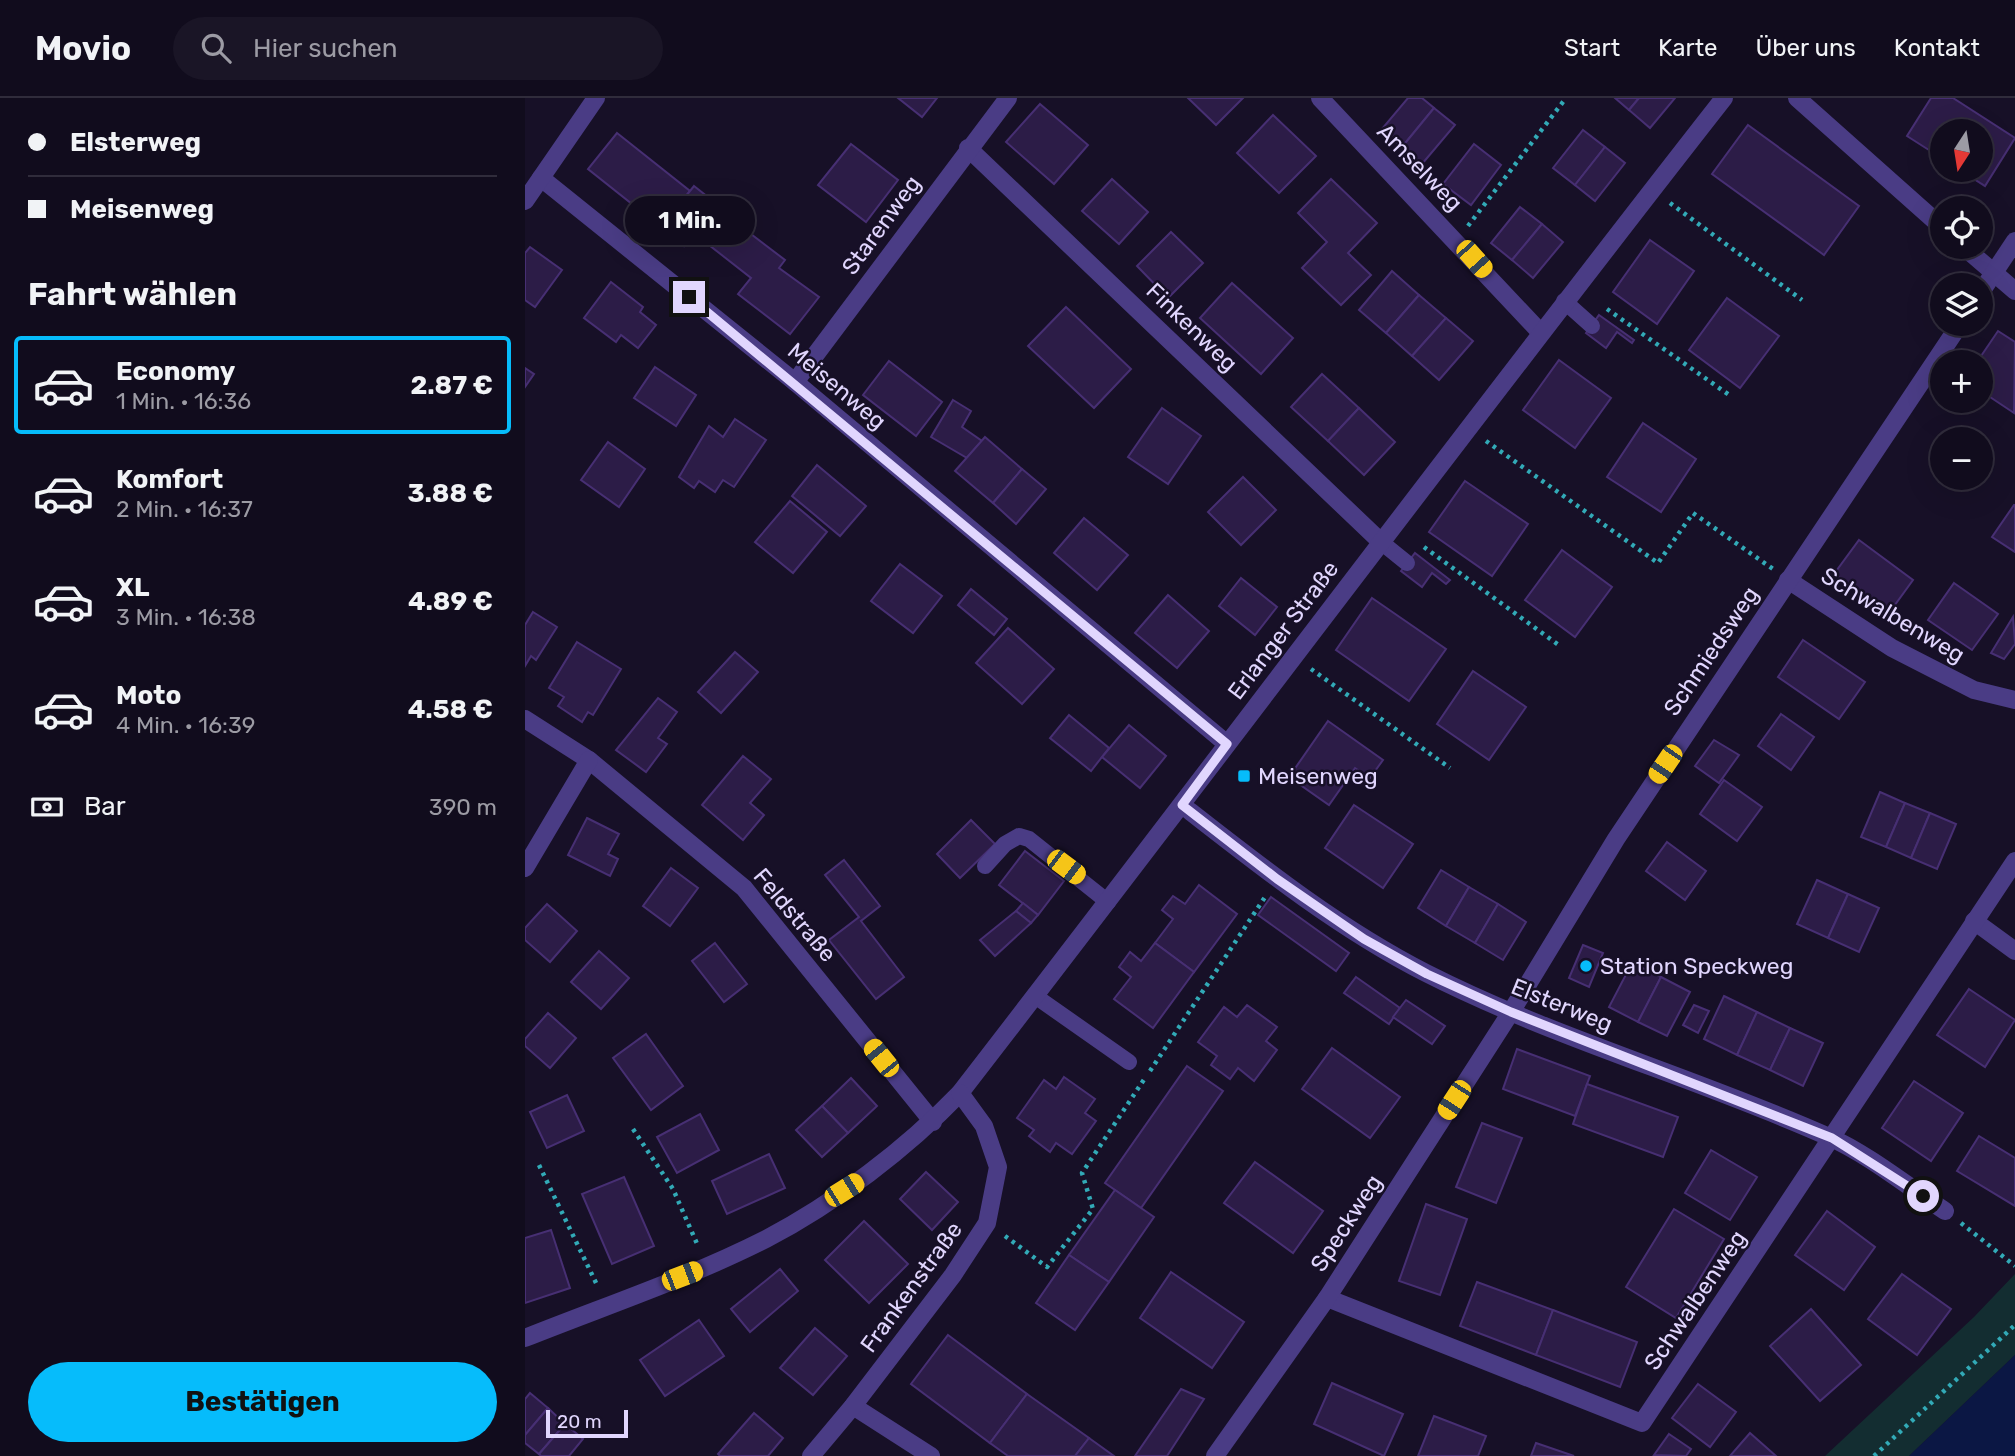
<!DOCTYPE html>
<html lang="de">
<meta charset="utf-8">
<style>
body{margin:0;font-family:Rubik,sans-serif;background:#1a1526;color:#f1f3f6;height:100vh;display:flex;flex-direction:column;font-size:26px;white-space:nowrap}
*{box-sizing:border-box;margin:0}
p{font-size:23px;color:#9c9ba4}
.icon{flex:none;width:38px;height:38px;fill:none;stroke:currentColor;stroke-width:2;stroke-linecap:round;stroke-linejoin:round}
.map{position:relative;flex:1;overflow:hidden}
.drawer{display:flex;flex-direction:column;background:#110c1d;width:525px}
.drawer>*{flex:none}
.hud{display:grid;align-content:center;height:154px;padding:0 28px;background:#110c1d}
.needle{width:46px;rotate:192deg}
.controls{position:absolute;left:1405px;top:21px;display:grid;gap:14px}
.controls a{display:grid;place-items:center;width:63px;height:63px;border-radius:50%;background:#110c1d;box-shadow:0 7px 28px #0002,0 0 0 2px #302c3b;font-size:35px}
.scale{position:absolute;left:21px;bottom:18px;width:82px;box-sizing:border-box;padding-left:7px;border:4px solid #e1d6fe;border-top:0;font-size:19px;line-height:24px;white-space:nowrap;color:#e1d6fe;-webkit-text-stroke:5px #171027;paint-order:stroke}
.end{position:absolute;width:32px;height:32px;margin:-16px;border:9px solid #e1d6fe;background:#111;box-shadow:0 0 0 4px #111}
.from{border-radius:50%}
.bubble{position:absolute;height:49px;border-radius:24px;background:#110c1d;box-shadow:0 7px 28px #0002,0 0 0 2px #302c3b;font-size:23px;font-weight:700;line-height:49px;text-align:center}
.car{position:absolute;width:21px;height:42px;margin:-21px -10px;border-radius:9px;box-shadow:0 0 5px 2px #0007;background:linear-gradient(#f5c518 24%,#345 0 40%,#f5c518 0 76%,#345 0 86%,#f5c518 0)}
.hud b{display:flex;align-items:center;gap:24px;height:66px;font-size:26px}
.hud b+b{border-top:2px solid #302c3b}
.hud i{width:18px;height:18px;background:#f1f3f6}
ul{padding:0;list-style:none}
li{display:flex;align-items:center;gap:21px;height:98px;margin:0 14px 10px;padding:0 14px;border:4px solid transparent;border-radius:7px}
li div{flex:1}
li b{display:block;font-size:26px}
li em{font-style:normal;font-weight:700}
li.active{border-color:#06bcfb}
li>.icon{width:63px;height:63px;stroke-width:1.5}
h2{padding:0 28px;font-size:32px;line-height:84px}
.pay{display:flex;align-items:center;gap:18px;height:77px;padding:0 28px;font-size:26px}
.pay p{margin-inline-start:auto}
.button{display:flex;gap:14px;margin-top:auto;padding:14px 28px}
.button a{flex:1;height:80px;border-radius:42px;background:#06bcfb;color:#111;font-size:28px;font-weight:700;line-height:80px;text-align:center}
header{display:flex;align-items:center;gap:42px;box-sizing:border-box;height:98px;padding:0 35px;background:#110c1d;border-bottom:2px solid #302c3b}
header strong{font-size:33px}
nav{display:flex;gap:38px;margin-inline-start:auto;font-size:24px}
.search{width:490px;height:63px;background:#1a1526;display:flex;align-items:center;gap:18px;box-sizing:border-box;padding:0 24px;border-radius:38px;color:#9c9ba4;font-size:26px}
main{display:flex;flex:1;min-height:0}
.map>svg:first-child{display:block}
.green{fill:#132d31}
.water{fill:#0b1744}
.building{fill:#2c1c47;stroke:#472f73;stroke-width:2}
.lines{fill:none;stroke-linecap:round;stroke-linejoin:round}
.path{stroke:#32aab7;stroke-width:4.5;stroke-dasharray:3.5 5;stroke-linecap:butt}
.lane{stroke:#4a3c85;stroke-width:16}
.street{stroke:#4a3c85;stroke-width:18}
.route{stroke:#e1d6fe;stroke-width:9}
.poi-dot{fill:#06bcfb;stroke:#171027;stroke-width:2.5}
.labels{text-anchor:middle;stroke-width:5;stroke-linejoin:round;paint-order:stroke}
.street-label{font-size:23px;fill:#e1d6fe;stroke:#171027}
.poi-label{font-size:23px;fill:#e1d6fe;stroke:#171027;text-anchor:start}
</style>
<header>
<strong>Movio</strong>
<div class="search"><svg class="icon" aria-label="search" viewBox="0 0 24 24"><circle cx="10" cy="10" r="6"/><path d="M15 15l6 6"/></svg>Hier suchen</div>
<nav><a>Start</a><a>Karte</a><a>Über uns</a><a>Kontakt</a></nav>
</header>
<main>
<section class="drawer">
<div class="hud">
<b><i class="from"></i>Elsterweg</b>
<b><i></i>Meisenweg</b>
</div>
<h2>Fahrt wählen</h2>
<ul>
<li class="active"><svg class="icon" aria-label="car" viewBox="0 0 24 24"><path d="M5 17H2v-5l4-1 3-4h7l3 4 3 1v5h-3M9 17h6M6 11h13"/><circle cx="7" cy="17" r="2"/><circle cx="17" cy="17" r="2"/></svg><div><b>Economy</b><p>1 Min. · 16:36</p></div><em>2.87 €</em></li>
<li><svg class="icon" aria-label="car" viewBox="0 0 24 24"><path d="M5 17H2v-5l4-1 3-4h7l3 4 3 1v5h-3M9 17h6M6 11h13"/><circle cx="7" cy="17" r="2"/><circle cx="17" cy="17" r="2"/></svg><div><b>Komfort</b><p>2 Min. · 16:37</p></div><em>3.88 €</em></li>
<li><svg class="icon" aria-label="car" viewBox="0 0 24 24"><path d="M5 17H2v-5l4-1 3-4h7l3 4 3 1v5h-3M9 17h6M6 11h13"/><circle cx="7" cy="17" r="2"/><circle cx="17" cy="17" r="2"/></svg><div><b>XL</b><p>3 Min. · 16:38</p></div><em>4.89 €</em></li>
<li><svg class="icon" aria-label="car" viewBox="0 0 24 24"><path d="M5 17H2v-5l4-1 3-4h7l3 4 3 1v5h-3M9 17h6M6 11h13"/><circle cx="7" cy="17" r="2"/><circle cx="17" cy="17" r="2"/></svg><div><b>Moto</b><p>4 Min. · 16:39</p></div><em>4.58 €</em></li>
</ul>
<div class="pay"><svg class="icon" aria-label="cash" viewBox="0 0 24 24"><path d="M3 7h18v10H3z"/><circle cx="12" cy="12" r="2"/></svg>Bar<p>390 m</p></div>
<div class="button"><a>Bestätigen</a></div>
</section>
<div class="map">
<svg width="1490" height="1358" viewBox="0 0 1490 1358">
<rect width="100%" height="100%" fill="#171027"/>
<polygon class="green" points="1490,1176 1490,1257 1384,1358 1300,1358 1449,1219"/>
<polygon class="water" points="1490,1257 1490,1358 1384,1358"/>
<g class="building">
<polygon points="373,0 412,0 397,19"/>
<polygon points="663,0 718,0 691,27"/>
<polygon points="883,0 897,0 909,10 877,49 856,32"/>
<polygon points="1090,0 1114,0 1104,12"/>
<polygon points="1114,0 1150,0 1125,30 1104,12"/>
<polygon points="1406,0 1428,0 1490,40 1460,88 1435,72 1456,72 1456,33 1418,33 1418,61 1382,38"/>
<polygon points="515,6 563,47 529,86 481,44"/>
<polygon points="909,10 930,27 897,66 877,49"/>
<polygon points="748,17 791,58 754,95 712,55"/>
<polygon points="1223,27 1334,108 1299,157 1187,76"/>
<polygon points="1058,32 1080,49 1050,87 1028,70"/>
<polygon points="92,35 165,93 136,129 63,71"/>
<polygon points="326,46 373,82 341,124 293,87"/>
<polygon points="949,46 976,67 946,107 918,86"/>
<polygon points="1080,49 1100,65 1070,103 1050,87"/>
<polygon points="587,81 623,114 594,146 557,113"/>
<polygon points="806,81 852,125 823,155 846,177 816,207 777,170 802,144 773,115"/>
<polygon points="169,88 193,107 159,148 136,129"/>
<polygon points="995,109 1017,126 987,162 966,145"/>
<polygon points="205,120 260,162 254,170 294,199 265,236 213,196 226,180 184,147"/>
<polygon points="1017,126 1038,144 1008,180 987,162"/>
<polygon points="646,134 678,165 643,200 612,168"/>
<polygon points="1125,142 1169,173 1132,226 1088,194"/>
<polygon points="5,149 37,172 10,209 0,202 0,155"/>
<polygon points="867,173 894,197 861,235 834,212"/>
<polygon points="86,184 118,209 115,214 131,227 113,250 96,237 91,244 59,220"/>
<polygon points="707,185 768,240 736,276 675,220"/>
<polygon points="894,197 921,220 887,258 861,235"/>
<polygon points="1202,200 1254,238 1215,290 1164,252"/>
<polygon points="541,209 606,271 569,310 503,248"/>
<polygon points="1074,217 1109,242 1107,245 1092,234 1081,250 1061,235"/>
<polygon points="921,220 948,243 914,282 887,258"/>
<polygon points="1473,233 1490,244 1489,315 1456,293 1456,264 1452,264"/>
<polygon points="1034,262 1086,300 1050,350 998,312"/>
<polygon points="364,263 417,304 391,338 338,297"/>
<polygon points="130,269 171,297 151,328 109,300"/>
<polygon points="0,270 9,276 0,289"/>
<polygon points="797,276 834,310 803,343 766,309"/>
<polygon points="428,302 446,313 437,329 457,343 442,360 406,339"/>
<polygon points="637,310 676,338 643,386 603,359"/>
<polygon points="834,310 870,344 839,377 803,343"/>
<polygon points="210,321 241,342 209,389 198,382 190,394 174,383 169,390 154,379 184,328 198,339"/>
<polygon points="1118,325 1171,361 1136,414 1082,379"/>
<polygon points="460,339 497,371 468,405 430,373"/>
<polygon points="83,344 120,371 94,409 56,382"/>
<polygon points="292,367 341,408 315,438 267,398"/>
<polygon points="497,371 521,391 491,426 468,405"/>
<polygon points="718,379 751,412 716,447 683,414"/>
<polygon points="940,383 1003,426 967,478 904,434"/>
<polygon points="265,403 302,434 268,475 230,444"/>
<polygon points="1489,407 1490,407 1490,454 1467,439"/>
<polygon points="559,420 603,457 572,492 529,455"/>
<polygon points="1334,442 1388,482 1364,515 1309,476"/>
<polygon points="1037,452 1087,489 1050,539 1000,502"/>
<polygon points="890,455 925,482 921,486 907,475 897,489 876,473"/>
<polygon points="375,466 417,498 388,535 346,503"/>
<polygon points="716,480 752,509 730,537 694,508"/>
<polygon points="1429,485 1473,516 1447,552 1403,522"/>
<polygon points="446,491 482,521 469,537 433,507"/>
<polygon points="643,497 684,533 652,570 610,535"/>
<polygon points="847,500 921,551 884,603 811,552"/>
<polygon points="8,514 32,529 11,562 6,558 0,568 0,527"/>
<polygon points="1488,519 1490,546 1479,561 1466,555"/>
<polygon points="483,530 529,571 497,606 451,565"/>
<polygon points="1278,542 1340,584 1314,621 1253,579"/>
<polygon points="52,544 96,571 68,617 63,614 57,624 33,608 39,599 24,590"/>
<polygon points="210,554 233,574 196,615 173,594"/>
<polygon points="948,573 1001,609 964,662 912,626"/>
<polygon points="133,600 152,614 133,640 142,646 121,674 91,652"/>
<polygon points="1256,616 1289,639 1266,672 1233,648"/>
<polygon points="544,617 584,650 566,673 525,640"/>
<polygon points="803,623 858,662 845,680 830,670 804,707 764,679"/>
<polygon points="604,627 641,658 615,690 577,659"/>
<polygon points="1189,642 1214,657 1194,685 1170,668"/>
<polygon points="218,658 246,681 225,705 239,717 218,742 177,707"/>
<polygon points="1199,682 1237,709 1212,743 1175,716"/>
<polygon points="1355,694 1380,705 1361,749 1336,739"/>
<polygon points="1380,705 1405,715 1386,760 1361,749"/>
<polygon points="829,707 888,746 858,790 800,750"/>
<polygon points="1405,715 1431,726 1412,771 1386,760"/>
<polygon points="62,720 94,736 83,756 93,761 85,778 43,757"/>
<polygon points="446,722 470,746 435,780 412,756"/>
<polygon points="1142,744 1181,773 1160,802 1121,773"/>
<polygon points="500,753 539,783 513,817 474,787"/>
<polygon points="319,762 355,808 336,823 379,879 351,901 304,842 334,819 300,777"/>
<polygon points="146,770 173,790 145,828 118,808"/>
<polygon points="916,772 944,789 921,828 893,810"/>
<polygon points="1292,782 1323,796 1303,840 1272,826"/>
<polygon points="674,787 712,816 669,874 630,845 648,821 637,812 648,798 660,806"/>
<polygon points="944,789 973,806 950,845 921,828"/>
<polygon points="1323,796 1354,810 1334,854 1303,840"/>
<polygon points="746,799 824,855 811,873 733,817"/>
<polygon points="498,805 513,817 506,825 491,813"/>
<polygon points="22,806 52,833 25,864 0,842 0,830"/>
<polygon points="973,806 1001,824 978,862 950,845"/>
<polygon points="491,813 506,825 470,858 455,842"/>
<polygon points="190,845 222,886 199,904 167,863"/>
<polygon points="630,845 669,874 628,930 589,901 606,879 594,869 605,854 616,863"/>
<polygon points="1058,847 1078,855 1064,889 1044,880"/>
<polygon points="74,853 104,880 76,911 46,884"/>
<polygon points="1107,865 1136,879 1113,924 1084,909"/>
<polygon points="831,879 875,910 864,926 819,895"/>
<polygon points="1136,879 1165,894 1142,938 1113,924"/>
<polygon points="1444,891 1490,922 1460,969 1412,937"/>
<polygon points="1199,898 1232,914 1212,957 1179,941"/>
<polygon points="881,902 920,928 907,946 868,919"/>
<polygon points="722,907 752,929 741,943 752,952 729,983 713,970 705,981 686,967 692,958 673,944 699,909 712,919"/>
<polygon points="1169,907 1184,913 1173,935 1158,927"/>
<polygon points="1232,914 1265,930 1245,972 1212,957"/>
<polygon points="23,915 51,940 25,970 0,948 0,941"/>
<polygon points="1265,930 1298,945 1278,988 1245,972"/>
<polygon points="121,936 158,988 126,1012 88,960"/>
<polygon points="807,950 875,999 845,1040 777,991"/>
<polygon points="992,951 1065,978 1050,1018 978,991"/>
<polygon points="662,968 698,993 616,1110 580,1085"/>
<polygon points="539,979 570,1001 560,1015 571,1023 547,1056 531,1045 525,1054 504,1038 509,1032 492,1020 519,982 531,991"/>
<polygon points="326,980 352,1008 323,1035 297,1008"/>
<polygon points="1389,983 1438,1015 1406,1063 1357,1030"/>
<polygon points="1062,986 1153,1019 1138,1059 1048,1026"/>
<polygon points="42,997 59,1033 22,1050 5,1014"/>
<polygon points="297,1008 323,1035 297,1059 271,1032"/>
<polygon points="175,1016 194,1052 152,1075 132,1039"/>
<polygon points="957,1025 997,1040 971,1105 931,1089"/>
<polygon points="1454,1038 1490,1060 1490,1108 1432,1073"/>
<polygon points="1186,1052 1232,1079 1205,1122 1160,1095"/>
<polygon points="244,1056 260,1090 202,1116 187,1083"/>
<polygon points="730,1064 798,1113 768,1155 699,1105"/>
<polygon points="401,1074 433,1104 407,1132 375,1101"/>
<polygon points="99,1079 129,1148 87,1166 57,1096"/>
<polygon points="590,1092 629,1119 584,1184 544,1157"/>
<polygon points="901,1106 942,1121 915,1197 874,1183"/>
<polygon points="1149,1111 1199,1141 1151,1220 1101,1189"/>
<polygon points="1302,1113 1350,1149 1319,1192 1270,1157"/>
<polygon points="339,1123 383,1166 344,1205 300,1162"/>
<polygon points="26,1132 45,1190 0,1205 0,1140"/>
<polygon points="544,1157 584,1184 550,1232 511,1205"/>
<polygon points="255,1171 273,1193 225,1234 206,1211"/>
<polygon points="646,1174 719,1224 687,1270 615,1220"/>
<polygon points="1377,1176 1426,1211 1392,1257 1343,1221"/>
<polygon points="952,1184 1028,1212 1011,1257 935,1228"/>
<polygon points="1286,1211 1336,1267 1295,1303 1245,1248"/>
<polygon points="1028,1212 1112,1244 1095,1289 1011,1257"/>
<polygon points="174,1222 199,1258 140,1298 115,1262"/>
<polygon points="290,1230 322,1258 288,1297 255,1270"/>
<polygon points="423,1237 502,1296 465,1345 386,1286"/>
<polygon points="807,1285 878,1316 859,1358 789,1326"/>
<polygon points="1173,1286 1211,1314 1185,1349 1147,1320"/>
<polygon points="656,1291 679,1301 642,1358 610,1358"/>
<polygon points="5,1295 23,1310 0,1337 0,1301"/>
<polygon points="502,1296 564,1340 550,1358 483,1358 465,1345"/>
<polygon points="23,1310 40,1326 14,1356 0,1345 0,1337"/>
<polygon points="229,1315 258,1340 243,1358 195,1358 193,1356"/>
<polygon points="909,1318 961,1338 953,1358 893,1358"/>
<polygon points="40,1326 58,1341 44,1358 16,1358 14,1356"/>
<polygon points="1225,1335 1251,1358 1205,1358"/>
<polygon points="1144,1336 1166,1351 1161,1358 1129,1357"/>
<polygon points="564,1340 589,1358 550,1358"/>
<polygon points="1011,1345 1049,1358 1006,1358"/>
</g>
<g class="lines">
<g class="path">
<polyline points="1145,105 1277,202"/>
<polyline points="943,128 1041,0"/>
<polyline points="1082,211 1207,299"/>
<polyline points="961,343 1133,465 1168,415 1248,471"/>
<polyline points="899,449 1035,548"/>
<polyline points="786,571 925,670"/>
<polyline points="625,973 742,796"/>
<polyline points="108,1031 148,1091 173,1148"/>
<polyline points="14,1067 73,1189"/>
<polyline points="1436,1125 1490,1168"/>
<polyline points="480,1138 522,1169 568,1111 557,1075 620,980"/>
<polyline points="1349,1358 1490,1227"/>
</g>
<g class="lane">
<polyline points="1039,203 1067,228"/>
<polyline points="856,444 882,465"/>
<polyline points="460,768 480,746 494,738 504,741 583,804"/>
<polyline points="510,898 604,964"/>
</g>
<g class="street">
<polyline points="795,0 1015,234"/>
<polyline points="1272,0 1418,130"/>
<polyline points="443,50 856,444"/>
<polyline points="16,80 270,284 702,646"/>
<polyline points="0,103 71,0"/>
<polyline points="1439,149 1490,193"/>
<polyline points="1456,194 1490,143"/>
<polyline points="270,284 483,0"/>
<polyline points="1263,482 1367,550 1449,592 1490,602"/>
<polyline points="0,621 64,662 219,790 408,1024"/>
<path d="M657 707C735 768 813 830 901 875 1031 941 1172 980 1304 1039 1341 1055 1385 1090 1420 1113"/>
<polyline points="0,770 64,662"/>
<polyline points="1449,823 1490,853"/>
<polyline points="802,1200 1117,1325 1490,763"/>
<path d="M0 1240C80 1208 164 1180 241 1141 310 1105 381 1051 435 995 691 664 941 329 1199 0"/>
<polyline points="328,1308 406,1358"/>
<polyline points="286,1358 328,1308 428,1177 462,1125 473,1069 459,1028 435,995"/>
<polyline points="690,1358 802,1200 986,914 1091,741 1435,226"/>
</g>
</g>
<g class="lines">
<polyline class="route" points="164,199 702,646 657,707 752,781 839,841 902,876 986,914 1307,1040 1398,1098"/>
</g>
<g class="poi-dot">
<rect x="712" y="671" width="14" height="14" rx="3.5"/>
<circle cx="1061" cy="868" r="7"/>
</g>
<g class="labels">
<g class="street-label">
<text transform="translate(895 69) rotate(46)" y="8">Amselweg</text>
<text transform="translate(356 127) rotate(-54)" y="8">Starenweg</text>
<text transform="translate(667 229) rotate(44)" y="8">Finkenweg</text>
<text transform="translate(312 288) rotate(40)" y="8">Meisenweg</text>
<text transform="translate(1368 517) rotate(31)" y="8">Schwalbenweg</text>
<text transform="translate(758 532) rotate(-53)" y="8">Erlanger Straße</text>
<text transform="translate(1186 553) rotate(-56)" y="8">Schmiedsweg</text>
<text transform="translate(270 817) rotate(50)" y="8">Feldstraße</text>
<text transform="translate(1037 907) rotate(22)" y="8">Elsterweg</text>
<text transform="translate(821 1125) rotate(-57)" y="8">Speckweg</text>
<text transform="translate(386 1189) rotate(-54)" y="8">Frankenstraße</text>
<text transform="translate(1170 1202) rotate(-56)" y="8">Schwalbenweg</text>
</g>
<g class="poi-label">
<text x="733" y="686">Meisenweg</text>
<text x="1075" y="876">Station Speckweg</text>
</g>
</g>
</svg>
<div class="controls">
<a><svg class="needle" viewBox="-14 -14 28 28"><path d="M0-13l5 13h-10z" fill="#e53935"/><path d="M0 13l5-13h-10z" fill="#9c9ba4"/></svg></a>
<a><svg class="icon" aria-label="locate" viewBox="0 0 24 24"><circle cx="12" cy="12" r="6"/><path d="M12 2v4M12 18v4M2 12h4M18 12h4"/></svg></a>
<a><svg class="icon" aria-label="layers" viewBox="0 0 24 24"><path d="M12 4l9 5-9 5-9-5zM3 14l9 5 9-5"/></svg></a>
<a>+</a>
<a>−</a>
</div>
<div class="scale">20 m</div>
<i class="end from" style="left:1398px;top:1098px"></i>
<i class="end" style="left:164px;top:199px"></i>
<div class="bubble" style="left:100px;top:98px;width:130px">1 Min.</div>
<i class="car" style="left:949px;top:161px;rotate:138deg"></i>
<i class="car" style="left:1140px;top:666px;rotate:214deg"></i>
<i class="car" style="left:541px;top:769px;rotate:127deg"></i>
<i class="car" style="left:356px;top:960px;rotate:321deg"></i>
<i class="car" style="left:929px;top:1002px;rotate:213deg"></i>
<i class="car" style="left:319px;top:1092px;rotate:58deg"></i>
<i class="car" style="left:157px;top:1178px;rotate:69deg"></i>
</div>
</main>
